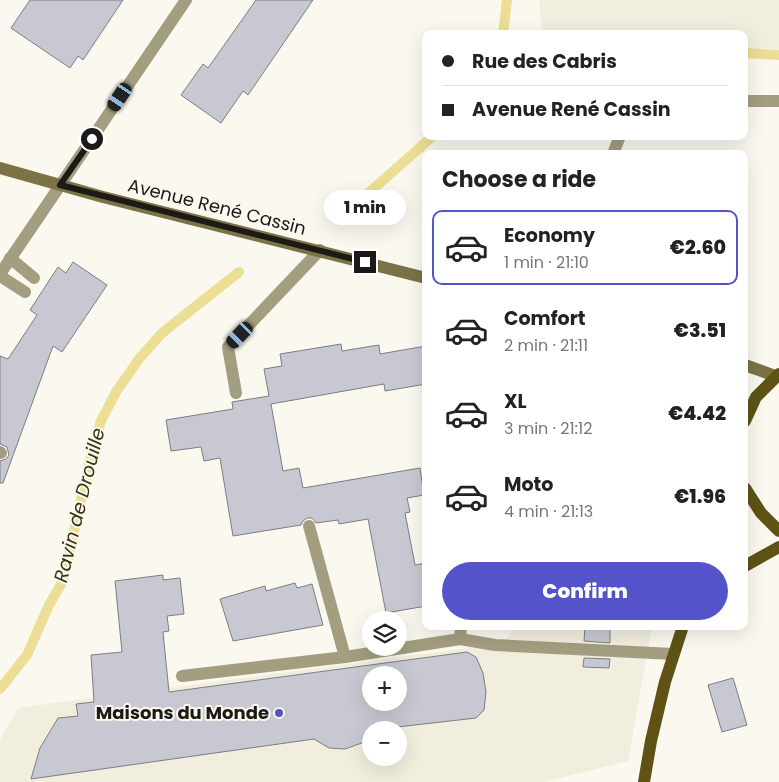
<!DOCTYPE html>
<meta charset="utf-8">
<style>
body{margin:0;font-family:Poppins,sans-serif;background:#f6f6f6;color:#222;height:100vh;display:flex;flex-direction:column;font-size:19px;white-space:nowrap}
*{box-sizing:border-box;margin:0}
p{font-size:16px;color:#767676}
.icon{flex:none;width:28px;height:28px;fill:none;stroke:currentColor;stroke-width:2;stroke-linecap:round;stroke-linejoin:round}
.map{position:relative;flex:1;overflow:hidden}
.side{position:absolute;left:422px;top:150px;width:326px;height:480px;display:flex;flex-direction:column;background:#fff;border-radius:10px;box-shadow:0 5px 20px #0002}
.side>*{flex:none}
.hud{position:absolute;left:422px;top:30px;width:326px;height:110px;border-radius:10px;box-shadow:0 5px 20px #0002;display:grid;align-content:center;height:110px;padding:0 20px;background:#fff}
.tools{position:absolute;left:362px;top:611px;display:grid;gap:10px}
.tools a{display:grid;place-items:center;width:45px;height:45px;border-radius:50%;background:#fff;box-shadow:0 5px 20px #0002;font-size:25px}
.end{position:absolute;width:22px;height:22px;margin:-11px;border:6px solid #1b1a17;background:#fff;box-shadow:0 0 0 2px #fff}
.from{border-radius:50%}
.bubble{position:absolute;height:35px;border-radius:18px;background:#fff;box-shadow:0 5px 20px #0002;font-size:16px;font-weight:800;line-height:35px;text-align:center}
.car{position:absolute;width:15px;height:30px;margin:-15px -8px;border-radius:6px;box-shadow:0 0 4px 1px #0007;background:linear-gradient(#222 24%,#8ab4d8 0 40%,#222 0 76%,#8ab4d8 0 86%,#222 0)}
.hud b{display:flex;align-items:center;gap:18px;height:48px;font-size:19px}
.hud b+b{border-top:1px solid #e0e0e0}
.hud i{width:12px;height:12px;background:#222}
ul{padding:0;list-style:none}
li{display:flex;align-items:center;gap:15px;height:75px;margin:0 10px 8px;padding:0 10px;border:2px solid transparent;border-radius:10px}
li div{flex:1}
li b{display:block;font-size:19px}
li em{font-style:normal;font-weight:800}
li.current{border-color:#5553ca}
li>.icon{width:45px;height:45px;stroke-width:1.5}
h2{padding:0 20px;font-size:22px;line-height:60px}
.action{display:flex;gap:10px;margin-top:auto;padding:10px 20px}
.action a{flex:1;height:58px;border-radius:30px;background:#5553ca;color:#fff;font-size:20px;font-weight:800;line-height:58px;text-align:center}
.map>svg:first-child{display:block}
.built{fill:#f1eedd;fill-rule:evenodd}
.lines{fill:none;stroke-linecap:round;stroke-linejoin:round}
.stream{stroke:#ecde94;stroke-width:10}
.building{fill:#c7c8d1;stroke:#7c7e85;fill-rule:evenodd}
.service{stroke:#a39e80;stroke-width:12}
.minor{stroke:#a39e80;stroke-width:12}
.secondary{stroke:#7b7245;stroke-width:12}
.primary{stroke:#5e5315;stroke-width:12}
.route{stroke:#1b1a17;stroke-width:6}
.poi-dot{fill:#5553ca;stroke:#faf8ef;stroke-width:2}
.labels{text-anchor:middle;stroke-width:4;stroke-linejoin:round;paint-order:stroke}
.street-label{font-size:18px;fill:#1b1a17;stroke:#faf8ef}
.poi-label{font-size:18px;font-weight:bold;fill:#1b1a17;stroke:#faf8ef;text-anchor:end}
.water-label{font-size:19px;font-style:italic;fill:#383211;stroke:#faf8ef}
</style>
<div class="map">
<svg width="779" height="782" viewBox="0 0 779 782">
<rect width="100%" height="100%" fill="#faf8ef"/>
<g class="built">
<polygon points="539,0 779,0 779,49 745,48 745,34 543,34"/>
<path d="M512 626H652L628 761 545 782H0V740L18 708 468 648 508 638ZM371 675H399V702H371ZM371 730H399V758H371Z"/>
</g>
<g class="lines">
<g class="stream">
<polyline points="503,34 507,0"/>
<polyline points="745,53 779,55"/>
<polyline points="347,212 433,136"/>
<polyline points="0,689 27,655 49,605 63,581 91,455 101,421 116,392 139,359 162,333 239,272"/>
</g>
</g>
<g class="building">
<polygon points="30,0 123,0 83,60 78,56 70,68 11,28"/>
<polygon points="256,0 313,0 248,95 243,91 221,123 181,95 203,64 208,68"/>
<polygon points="73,262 107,285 62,352 53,346 3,483 0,483 0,461 6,459 9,455 7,447 0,444 0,356 8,359 37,315 30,310 58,267 66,273"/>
<polygon points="341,344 342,351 379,345 380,354 426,346 426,384 385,391 384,384 271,404 283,471 299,468 303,488 420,468 424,495 407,498 410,512 405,513 415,565 426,563 426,606 386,613 368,519 339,524 338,520 316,523 312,518 307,518 303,521 301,525 233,536 220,458 204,461 201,447 171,451 166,420 233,409 232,402 269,396 264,369 282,366 280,354"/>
<path d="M163 575V580L180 578 184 614 167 616 169 631 163 632 169 692 467 652 476 657 483 673 486 692 484 710 476 718 371 730 370 740 345 749 329 748 314 739 31 779 40 748 58 718 78 716 76 704 94 702 91 655 122 652 115 581ZM371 675H399V702H371Z"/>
<polygon points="295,583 297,588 312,584 323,625 233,641 220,599 265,586 266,591"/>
<polygon points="585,626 610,626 610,643 584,641"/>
<polygon points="584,658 610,659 609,668 583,667"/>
<polygon points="733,678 747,725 722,732 708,685"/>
</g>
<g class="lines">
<g class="service">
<polyline points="745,101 779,101"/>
<polyline points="613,154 620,136"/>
<polyline points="10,258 34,278"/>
<polyline points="0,276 25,292"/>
<polyline points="236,393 228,347 320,250"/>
<polyline points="0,452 1,453"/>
<polyline points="309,526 345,657 460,639"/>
<polyline points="461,626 460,639 495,645 673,654"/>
<polyline points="182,676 345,657"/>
</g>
<polyline class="minor" points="0,274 186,0"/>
<g class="secondary">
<polyline points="0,168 103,197 426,278"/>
<polyline points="745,365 775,376"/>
</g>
<g class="primary">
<polyline points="745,421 756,397 779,374"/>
<polyline points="745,488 761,513 779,531"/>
<polyline points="745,566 779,547"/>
<polyline points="644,782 651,741 665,682 683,626"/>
</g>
</g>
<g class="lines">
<polyline class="route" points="92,139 60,185 365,262"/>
</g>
<circle class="poi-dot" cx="279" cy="713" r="5"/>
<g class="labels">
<g class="street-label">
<text transform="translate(217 207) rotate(14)" y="6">Avenue René Cassin</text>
</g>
<g class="poi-label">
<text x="269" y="719">Maisons du Monde</text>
</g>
<g class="water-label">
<text transform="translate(79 505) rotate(-76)" y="7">Ravin de Drouille</text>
</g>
</g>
</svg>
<div class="tools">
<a><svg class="icon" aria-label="layers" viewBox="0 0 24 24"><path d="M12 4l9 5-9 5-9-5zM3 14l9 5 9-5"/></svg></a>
<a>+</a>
<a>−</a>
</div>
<i class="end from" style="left:92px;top:139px"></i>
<i class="end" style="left:365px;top:262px"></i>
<div class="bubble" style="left:324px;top:190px;width:82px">1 min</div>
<i class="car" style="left:120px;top:97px;rotate:214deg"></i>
<i class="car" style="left:240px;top:335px;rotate:224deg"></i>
<div class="hud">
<b><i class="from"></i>Rue des Cabris</b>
<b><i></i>Avenue René Cassin</b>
</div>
<section class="side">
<h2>Choose a ride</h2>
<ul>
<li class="current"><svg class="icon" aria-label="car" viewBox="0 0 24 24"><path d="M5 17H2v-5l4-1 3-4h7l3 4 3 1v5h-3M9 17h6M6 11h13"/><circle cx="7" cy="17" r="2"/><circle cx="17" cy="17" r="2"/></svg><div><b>Economy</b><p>1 min · 21:10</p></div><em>€2.60</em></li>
<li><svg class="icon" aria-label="car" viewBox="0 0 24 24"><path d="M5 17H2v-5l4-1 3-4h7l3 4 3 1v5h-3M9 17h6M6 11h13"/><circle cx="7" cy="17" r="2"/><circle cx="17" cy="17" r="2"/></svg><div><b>Comfort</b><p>2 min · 21:11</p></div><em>€3.51</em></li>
<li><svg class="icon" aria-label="car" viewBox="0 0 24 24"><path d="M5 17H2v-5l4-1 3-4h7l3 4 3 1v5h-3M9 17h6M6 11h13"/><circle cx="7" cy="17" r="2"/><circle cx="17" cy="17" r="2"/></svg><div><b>XL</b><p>3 min · 21:12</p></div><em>€4.42</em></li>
<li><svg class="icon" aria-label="car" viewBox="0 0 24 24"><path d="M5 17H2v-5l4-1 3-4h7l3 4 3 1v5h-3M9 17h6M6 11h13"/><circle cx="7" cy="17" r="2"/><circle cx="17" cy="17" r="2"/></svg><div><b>Moto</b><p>4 min · 21:13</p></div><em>€1.96</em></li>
</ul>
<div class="action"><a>Confirm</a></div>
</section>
</div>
